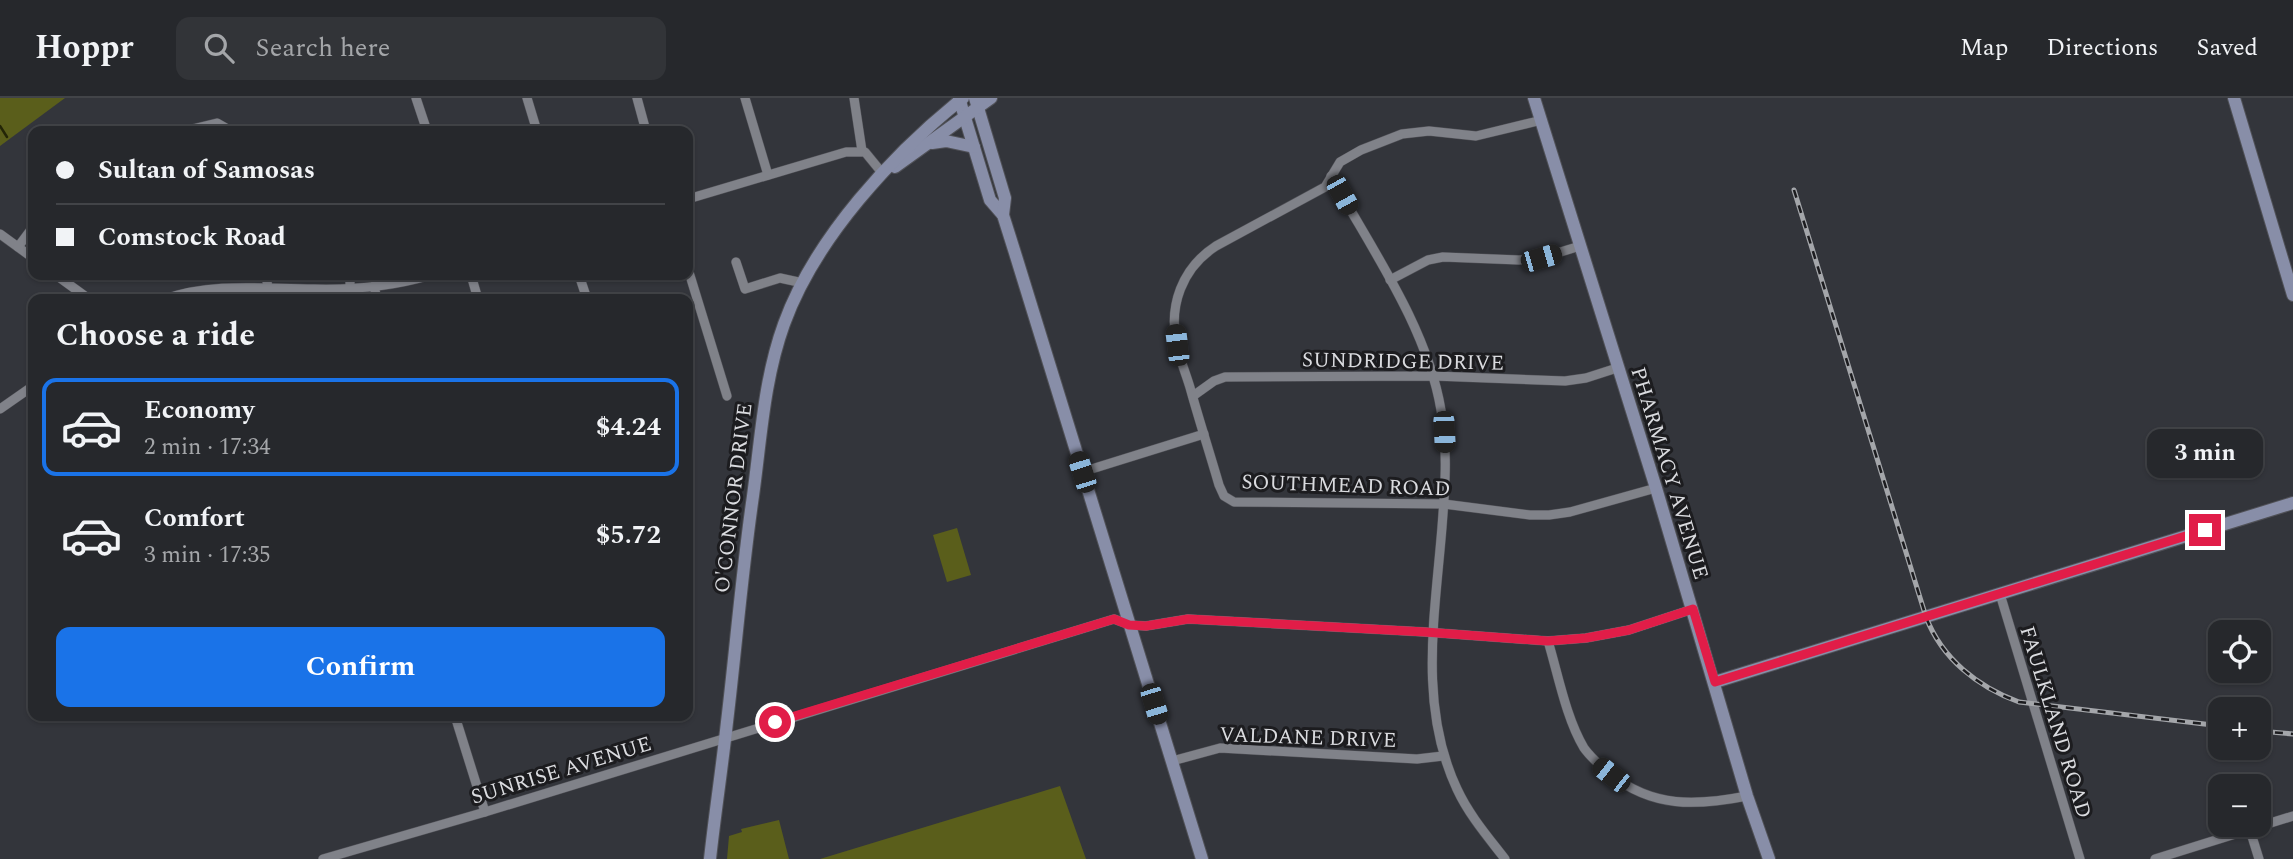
<!DOCTYPE html>
<meta charset="utf-8">
<style>
body{margin:0;font-family:Spectral,serif;background:#323438;color:#f1f3f6;height:100vh;display:flex;flex-direction:column;font-size:26px;white-space:nowrap}
*{box-sizing:border-box;margin:0}
p{font-size:23px;color:#a4a6a9}
.icon{flex:none;width:38px;height:38px;fill:none;stroke:currentColor;stroke-width:2;stroke-linecap:round;stroke-linejoin:round}
.map{position:relative;flex:1;overflow:hidden}
.details{position:absolute;left:28px;top:196px;width:665px;height:427px;display:flex;flex-direction:column;background:#26282c;border-radius:14px;box-shadow:0 2px 5px #0004,0 0 0 2px #424448}
.details>*{flex:none}
.banner{position:absolute;left:28px;top:28px;width:665px;height:154px;border-radius:14px;box-shadow:0 2px 5px #0004,0 0 0 2px #424448;display:grid;align-content:center;height:154px;padding:0 28px;background:#26282c}
.buttons{position:absolute;left:2208px;top:522px;display:grid;gap:14px}
.buttons a{display:grid;place-items:center;width:63px;height:63px;border-radius:14px;background:#26282c;box-shadow:0 2px 5px #0004,0 0 0 2px #424448;font-size:35px}
.end{position:absolute;width:32px;height:32px;margin:-16px;border:9px solid #e11d48;background:#fff;box-shadow:0 0 0 4px #fff}
.from{border-radius:50%}
.bubble{position:absolute;height:49px;border-radius:14px;background:#26282c;box-shadow:0 2px 5px #0004,0 0 0 2px #424448;font-size:23px;font-weight:700;line-height:49px;text-align:center}
.car{position:absolute;width:21px;height:42px;margin:-21px -10px;border-radius:9px;box-shadow:0 0 5px 2px #0007;background:linear-gradient(#222 24%,#8ab4d8 0 40%,#222 0 76%,#8ab4d8 0 86%,#222 0)}
.banner b{display:flex;align-items:center;gap:24px;height:66px;font-size:26px}
.banner b+b{border-top:2px solid #424448}
.banner i{width:18px;height:18px;background:#f1f3f6}
ul{padding:0;list-style:none}
li{display:flex;align-items:center;gap:21px;height:98px;margin:0 14px 10px;padding:0 14px;border:4px solid transparent;border-radius:14px}
li div{flex:1}
li b{display:block;font-size:26px}
li em{font-style:normal;font-weight:700}
li.active{border-color:#1a73e8}
li>.icon{width:63px;height:63px;stroke-width:1.5}
h2{padding:0 28px;font-size:32px;line-height:84px}
.cta{display:flex;gap:14px;margin-top:auto;padding:14px 28px}
.cta a{flex:1;height:80px;border-radius:14px;background:#1a73e8;color:#fff;font-size:28px;font-weight:700;line-height:80px;text-align:center}
header{display:flex;align-items:center;gap:42px;box-sizing:border-box;height:98px;padding:0 35px;background:#26282c;border-bottom:2px solid #424448}
header strong{font-size:33px}
nav{display:flex;gap:38px;margin-inline-start:auto;font-size:24px}
.search{width:490px;height:63px;background:#323438;display:flex;align-items:center;gap:18px;box-sizing:border-box;padding:0 24px;border-radius:14px;color:#a4a6a9;font-size:26px}
.map>svg:first-child{display:block}
.green{fill:#5a5e1b}
.lines{fill:none;stroke-linecap:round;stroke-linejoin:round}
.stream{stroke:#232507;stroke-width:2.5}
.street-casing{stroke:#505157;stroke-width:10}
.secondary-casing{stroke:#505157;stroke-width:14}
.street{stroke:#808289;stroke-width:9}
.secondary{stroke:#888ea8;stroke-width:12}
.rail-casing{stroke:#a4a6aa;stroke-width:5}
.rail{stroke:#1c1c1f;stroke-width:2.5;stroke-dasharray:8;stroke-linecap:butt}
.route{stroke:#e11d48;stroke-width:9}
.labels{text-anchor:middle;stroke-width:6;stroke-linejoin:round;paint-order:stroke}
.street-label{font-size:21px;fill:#dadbdf;stroke:#1c1c1f}
</style>
<header>
<strong>Hoppr</strong>
<div class="search"><svg class="icon" aria-label="search" viewBox="0 0 24 24"><circle cx="10" cy="10" r="6"/><path d="M15 15l6 6"/></svg>Search here</div>
<nav><a>Map</a><a>Directions</a><a>Saved</a></nav>
</header>
<div class="map">
<svg width="2293" height="761" viewBox="0 0 2293 761">
<rect width="100%" height="100%" fill="#33353b"/>
<g class="green">
<polygon points="0,0 65,0 0,48"/>
<polygon points="957,430 971,477 947,484 933,437"/>
<polygon points="1060,688 1086,761 820,761"/>
<polygon points="779,722 789,761 727,761 729,738 742,734 741,731"/>
</g>
<g class="lines">
<polyline class="stream" points="0,28 7,39"/>
<g class="street-casing">
<g id="street">
<polyline points="416,0 427,33"/>
<polyline points="527,0 537,33"/>
<polyline points="637,0 646,33"/>
<polyline points="745,0 768,77"/>
<polyline points="854,0 862,53"/>
<path d="M1542 22 1476 38 1429 33 1402 36 1361 52 1340 64 1325 89 1216 148C1182 170 1168 208 1177 247 1180 263 1187 278 1191 293 1200 325 1210 356 1219 387L1224 398 1234 404 1444 406 1530 417H1549L1570 414 1656 390"/>
<polyline points="184,33 217,25 231,33"/>
<polyline points="385,33 391,33"/>
<path d="M1331 78C1372 152 1427 229 1441 312 1448 351 1445 391 1442 429 1435 517 1418 608 1457 691 1469 717 1488 739 1505 761"/>
<polyline points="688,101 846,54 865,54 883,76"/>
<polyline points="0,136 33,160"/>
<polyline points="18,149 33,129"/>
<polyline points="736,164 745,191 780,180 803,185"/>
<polyline points="688,171 727,298"/>
<polyline points="56,177 89,201"/>
<polyline points="266,177 268,190"/>
<polyline points="350,177 350,191"/>
<polyline points="471,177 478,201"/>
<polyline points="579,177 587,201"/>
<polyline points="1390,182 1428,162 1443,159 1519,162 1541,160 1580,148"/>
<polyline points="374,188 377,201"/>
<path d="M165 201C213 184 264 191 314 191 353 192 394 188 431 177"/>
<polyline points="1193,298 1214,283 1225,279 1434,278 1565,283 1586,280 1617,270"/>
<polyline points="0,311 33,288"/>
<polyline points="1082,374 1204,336"/>
<polyline points="2000,496 2080,761"/>
<path d="M1548 543C1558 576 1566 620 1584 650 1591 660 1601 668 1610 676 1653 710 1696 708 1747 698"/>
<polyline points="455,618 485,714"/>
<polyline points="1172,663 1220,650 1417,661 1443,658"/>
<polyline points="2250,732 2259,761"/>
<polyline points="323,761 485,714 1114,521 1130,527 1146,528 1188,521 1425,534 1548,543 1586,540 1629,532 1693,511"/>
<polyline points="2155,761 2293,718"/>
</g>
</g>
<g class="secondary-casing">
<g id="secondary">
<polyline points="959,0 990,102 1003,117 1015,155 1202,761"/>
<polyline points="975,0 1005,100 1003,117"/>
<polyline points="1534,0 1656,390 1747,698 1769,761"/>
<polyline points="2234,0 2293,197"/>
<polyline points="932,45 946,43 974,49"/>
<polyline points="895,69 991,0"/>
<polyline points="1715,584 2293,405"/>
<path d="M710 761C715 715 722 670 727 624 736 549 742 473 753 398 761 340 764 281 784 226 815 140 893 56 963 0"/>
</g>
</g>
<use href="#street" class="street"/>
<use href="#secondary" class="secondary"/>
<g class="rail-casing">
<g id="rail">
<path d="M1794 92 1926 519C1942 561 1978 589 2019 604L2221 628"/>
<polyline points="2259,633 2293,636"/>
</g>
</g>
<use href="#rail" class="rail"/>
</g>
<g class="lines">
<polyline class="route" points="775,624 1114,521 1129,527 1146,528 1188,521 1425,534 1548,543 1586,540 1629,532 1693,511 1715,584 2205,432"/>
</g>
<g class="labels">
<g class="street-label">
<text transform="translate(1403 263) rotate(1)" y="7">SUNDRIDGE DRIVE</text>
<text transform="translate(1670 375) rotate(73)" y="7">PHARMACY AVENUE</text>
<text transform="translate(1346 387) rotate(2)" y="7">SOUTHMEAD ROAD</text>
<text transform="translate(733 400) rotate(-83)" y="7">O'CONNOR DRIVE</text>
<text transform="translate(2056 624) rotate(73)" y="7">FAULKLAND ROAD</text>
<text transform="translate(1308 639) rotate(2)" y="7">VALDANE DRIVE</text>
<text transform="translate(561 672) rotate(-17)" y="7">SUNRISE AVENUE</text>
</g>
</g>
</svg>
<div class="buttons">
<a><svg class="icon" aria-label="locate" viewBox="0 0 24 24"><circle cx="12" cy="12" r="6"/><path d="M12 2v4M12 18v4M2 12h4M18 12h4"/></svg></a>
<a>+</a>
<a>−</a>
</div>
<i class="end from" style="left:775px;top:624px"></i>
<i class="end" style="left:2205px;top:432px"></i>
<div class="bubble" style="left:2147px;top:331px;width:116px">3 min</div>
<i class="car" style="left:1342px;top:97px;rotate:151deg"></i>
<i class="car" style="left:1541px;top:160px;rotate:74deg"></i>
<i class="car" style="left:1177px;top:247px;rotate:353deg"></i>
<i class="car" style="left:1444px;top:334px;rotate:177deg"></i>
<i class="car" style="left:1082px;top:374px;rotate:342deg"></i>
<i class="car" style="left:1154px;top:606px;rotate:163deg"></i>
<i class="car" style="left:1611px;top:677px;rotate:308deg"></i>
<div class="banner">
<b><i class="from"></i>Sultan of Samosas</b>
<b><i></i>Comstock Road</b>
</div>
<section class="details">
<h2>Choose a ride</h2>
<ul>
<li class="active"><svg class="icon" aria-label="car" viewBox="0 0 24 24"><path d="M5 17H2v-5l4-1 3-4h7l3 4 3 1v5h-3M9 17h6M6 11h13"/><circle cx="7" cy="17" r="2"/><circle cx="17" cy="17" r="2"/></svg><div><b>Economy</b><p>2 min · 17:34</p></div><em>$4.24</em></li>
<li><svg class="icon" aria-label="car" viewBox="0 0 24 24"><path d="M5 17H2v-5l4-1 3-4h7l3 4 3 1v5h-3M9 17h6M6 11h13"/><circle cx="7" cy="17" r="2"/><circle cx="17" cy="17" r="2"/></svg><div><b>Comfort</b><p>3 min · 17:35</p></div><em>$5.72</em></li>
</ul>
<div class="cta"><a>Confirm</a></div>
</section>
</div>
